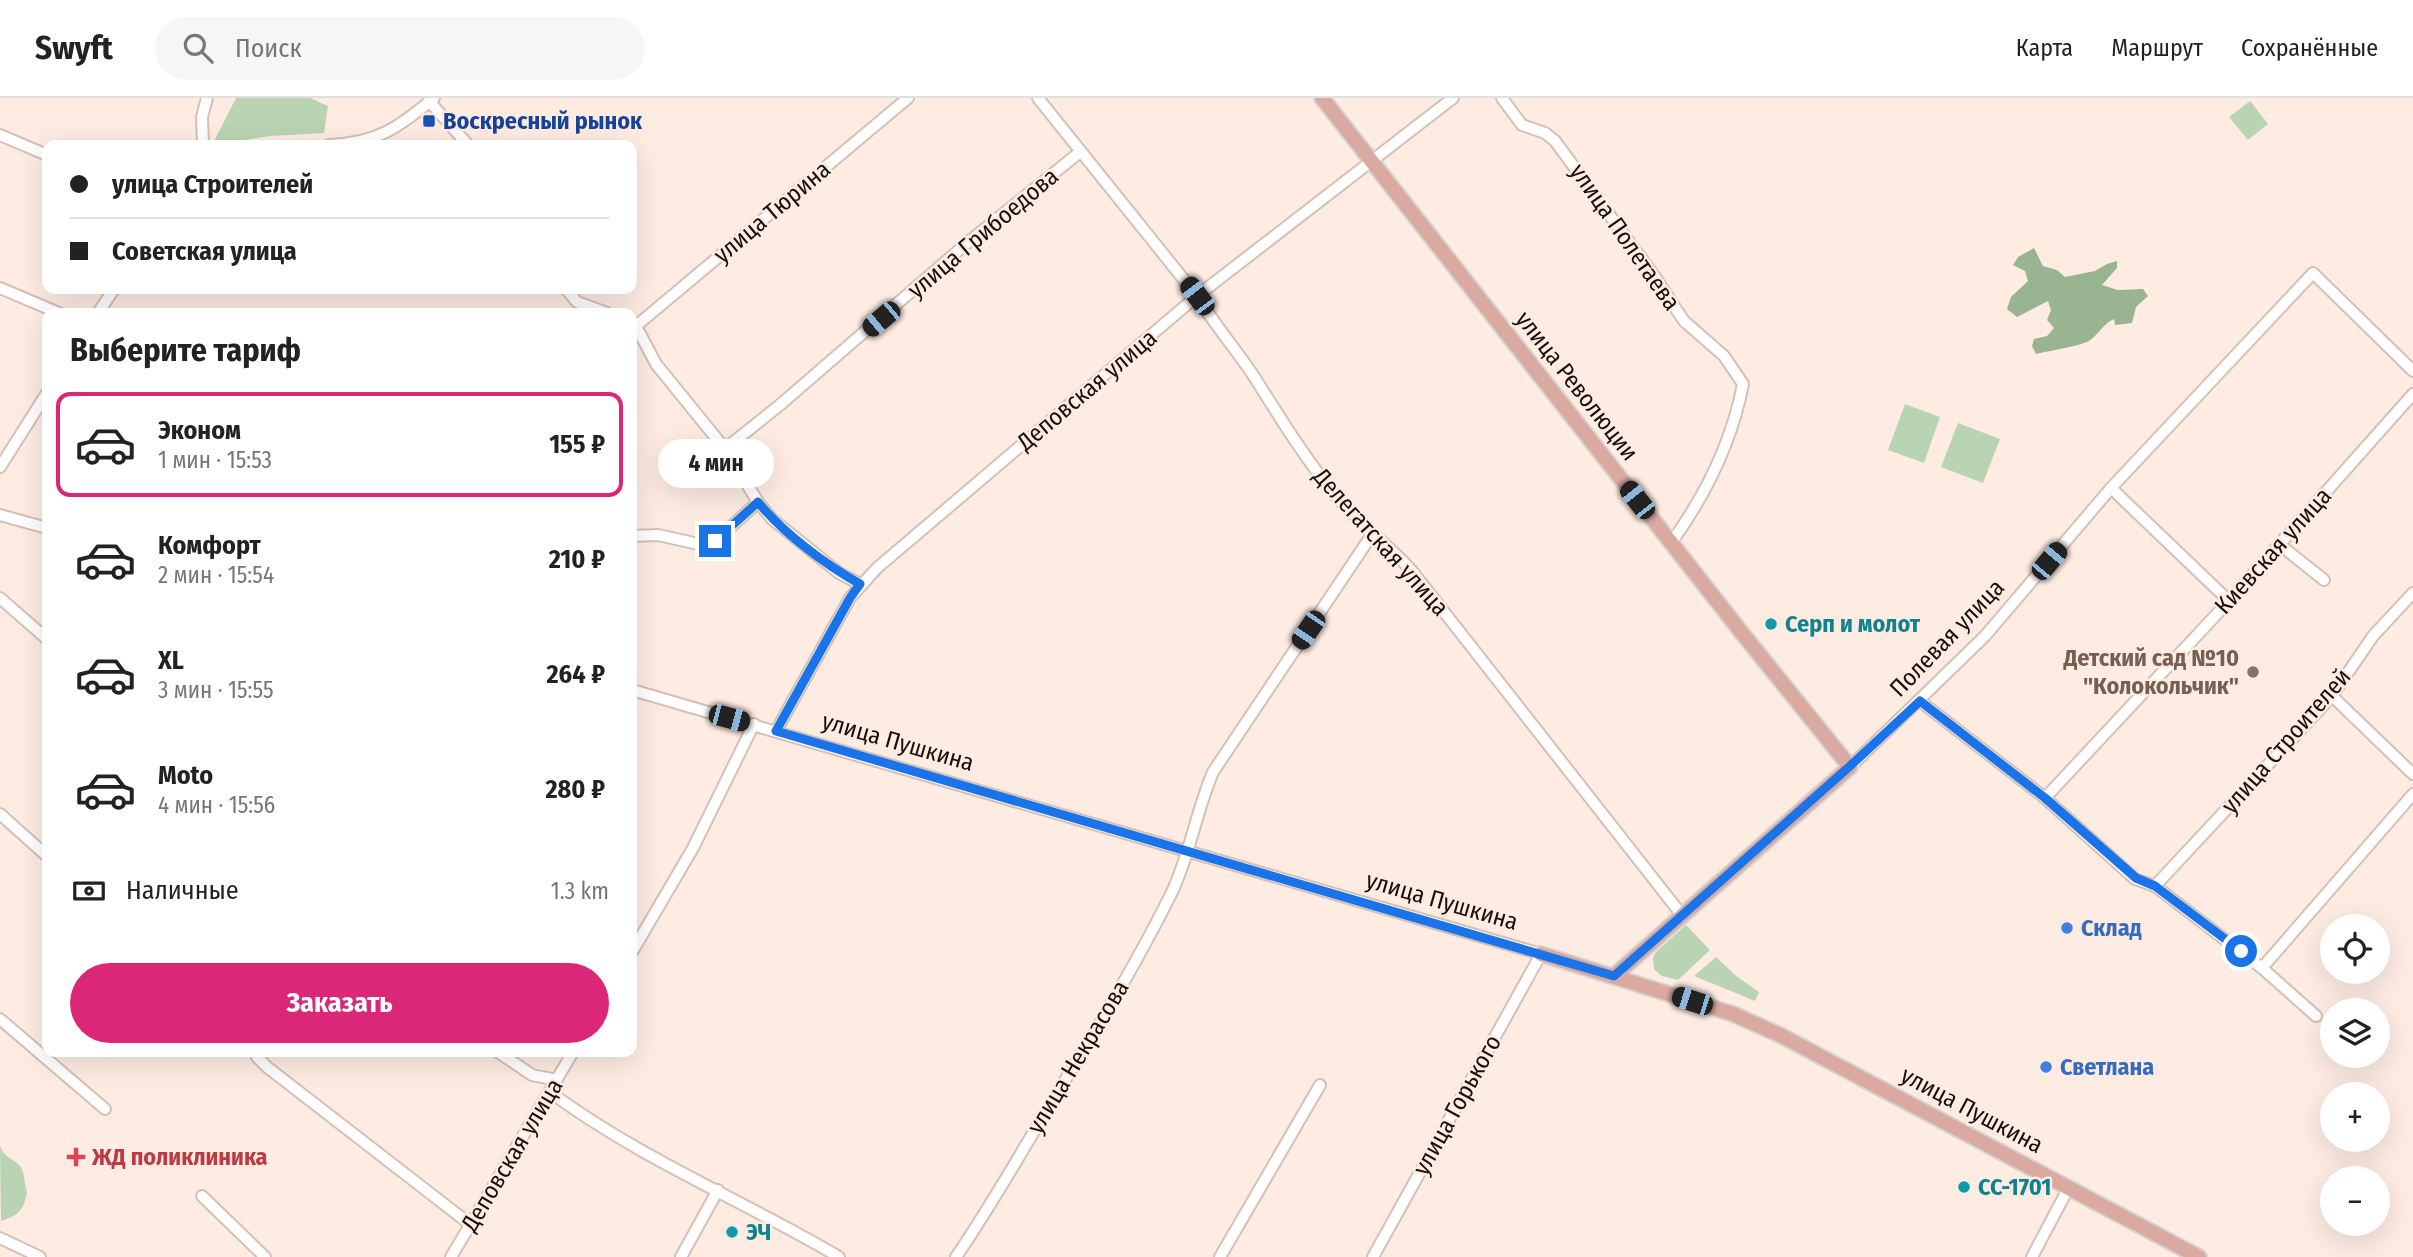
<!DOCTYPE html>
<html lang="ru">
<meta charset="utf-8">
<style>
body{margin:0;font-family:"Fira Sans Condensed",sans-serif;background:#f6f6f6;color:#222;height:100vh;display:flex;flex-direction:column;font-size:26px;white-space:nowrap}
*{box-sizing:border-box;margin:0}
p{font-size:23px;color:#767676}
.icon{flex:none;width:38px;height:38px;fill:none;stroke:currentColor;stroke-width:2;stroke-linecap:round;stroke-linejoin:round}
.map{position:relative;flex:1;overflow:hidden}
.drawer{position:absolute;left:42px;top:210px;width:595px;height:749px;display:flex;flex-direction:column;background:#fff;border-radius:14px;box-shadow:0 7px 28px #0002}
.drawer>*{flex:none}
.hud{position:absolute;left:42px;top:42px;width:595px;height:154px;border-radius:14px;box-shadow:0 7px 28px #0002;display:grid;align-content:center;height:154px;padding:0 28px;background:#fff}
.controls{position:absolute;left:2320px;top:816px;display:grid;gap:14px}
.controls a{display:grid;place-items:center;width:70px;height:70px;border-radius:50%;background:#fff;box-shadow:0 7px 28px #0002;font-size:35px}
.end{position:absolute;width:32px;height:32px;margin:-16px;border:9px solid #1a73e8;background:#fff;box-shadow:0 0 0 4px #fff}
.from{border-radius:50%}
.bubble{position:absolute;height:49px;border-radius:24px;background:#fff;box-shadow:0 7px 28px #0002;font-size:23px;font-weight:700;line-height:49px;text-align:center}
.car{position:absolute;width:21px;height:42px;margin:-21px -10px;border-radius:9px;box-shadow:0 0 5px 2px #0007;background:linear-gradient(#222 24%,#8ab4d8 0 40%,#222 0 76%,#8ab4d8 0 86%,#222 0)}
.hud b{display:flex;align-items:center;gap:24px;height:66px;font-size:26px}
.hud b+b{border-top:2px solid #e0e0e0}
.hud i{width:18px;height:18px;background:#222}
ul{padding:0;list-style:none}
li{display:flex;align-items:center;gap:21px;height:105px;margin:0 14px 10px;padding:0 14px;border:4px solid transparent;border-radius:14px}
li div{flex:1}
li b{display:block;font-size:26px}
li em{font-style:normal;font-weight:700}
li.current{border-color:#db2777}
li>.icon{width:63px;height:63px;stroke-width:1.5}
h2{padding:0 28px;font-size:32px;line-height:84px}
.pay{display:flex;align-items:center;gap:18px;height:77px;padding:0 28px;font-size:26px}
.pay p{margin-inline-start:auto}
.cta{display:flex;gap:14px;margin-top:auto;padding:14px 28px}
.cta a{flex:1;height:80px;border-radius:42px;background:#db2777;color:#fff;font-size:28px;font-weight:700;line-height:80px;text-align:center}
header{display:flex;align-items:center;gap:42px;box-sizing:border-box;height:98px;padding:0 35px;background:#fff;border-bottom:2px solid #e0e0e0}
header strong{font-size:33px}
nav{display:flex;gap:38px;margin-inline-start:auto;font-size:24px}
.search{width:490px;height:63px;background:#f6f6f6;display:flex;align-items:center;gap:18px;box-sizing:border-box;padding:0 24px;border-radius:38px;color:#767676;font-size:26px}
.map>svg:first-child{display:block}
.green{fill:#b9d4b3}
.forest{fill:#98b491}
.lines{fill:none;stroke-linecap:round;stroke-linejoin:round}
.minor-casing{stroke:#d6c0b5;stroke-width:14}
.major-casing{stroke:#d5d4d3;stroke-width:18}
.minor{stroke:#fff;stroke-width:10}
.major{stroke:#daa9a0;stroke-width:14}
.route{stroke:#1a73e8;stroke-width:9}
.transit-dot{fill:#1a4fb4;stroke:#feece3;stroke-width:2.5}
.culture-dot{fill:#0f9aa8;stroke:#feece3;stroke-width:2.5}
.education-dot{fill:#8d6e63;stroke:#feece3;stroke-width:2.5}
.shop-dot{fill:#3f7fe0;stroke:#feece3;stroke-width:2.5}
.health-dot{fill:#e0444e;stroke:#feece3;stroke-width:2.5}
.labels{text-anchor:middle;stroke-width:5;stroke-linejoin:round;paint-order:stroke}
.transit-label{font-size:24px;font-weight:bold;fill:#164399;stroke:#feece3;text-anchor:start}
.street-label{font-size:24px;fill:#170f0b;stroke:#feece3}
.culture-label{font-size:24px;font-weight:bold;fill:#0d838f;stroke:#feece3;text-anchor:start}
.education-label{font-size:24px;font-weight:bold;fill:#785e54;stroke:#feece3;text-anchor:end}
.shop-label{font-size:24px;font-weight:bold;fill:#366cbe;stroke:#feece3;text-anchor:start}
.health-label{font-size:24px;font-weight:bold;fill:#be3a42;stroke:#feece3;text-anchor:start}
</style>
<header>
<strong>Swyft</strong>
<div class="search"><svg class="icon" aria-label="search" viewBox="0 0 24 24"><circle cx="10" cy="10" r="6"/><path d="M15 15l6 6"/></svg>Поиск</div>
<nav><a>Карта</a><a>Маршрут</a><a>Сохранённые</a></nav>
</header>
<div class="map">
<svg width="2413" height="1159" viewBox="0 0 2413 1159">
<rect width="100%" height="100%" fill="#feece3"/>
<g class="green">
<polygon points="236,0 310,0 328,8 324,35 270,38 212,47"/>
<polygon points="2250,3 2268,26 2248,42 2229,19"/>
<polygon points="1905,306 1940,319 1924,365 1888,352"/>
<polygon points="1958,325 2000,341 1983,385 1941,369"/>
<polygon points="1686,827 1710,852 1678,882 1662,878 1654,871 1653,860 1656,854"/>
<polygon points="1716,859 1735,877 1759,894 1755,903 1694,878"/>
<path d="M0 1047C3 1059 11 1059 19 1067 25 1072 24 1086 27 1094 24 1112 19 1117 1 1123Z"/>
</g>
<path class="forest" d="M2034 150 2043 168 2057 172 2065 179 2095 173 2107 166 2117 163V170L2102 187 2118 192 2143 191 2148 198 2136 209 2132 225 2115 227 2114 221C2103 226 2099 236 2089 243 2080 248 2048 253 2036 256L2032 248 2034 241 2047 238 2054 230 2047 222 2051 212 2048 203 2017 219 2007 211 2011 199 2028 183 2025 173 2013 167 2018 159Z"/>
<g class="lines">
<g class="minor-casing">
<g id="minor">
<path d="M1038 0 1197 198C1214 226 1235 250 1253 277 1279 318 1304 359 1335 397 1358 426 1388 446 1412 473L1681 816"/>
<path d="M1502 0 1522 27 1545 35 1555 43 1655 179 1684 223 1724 258 1743 286C1732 343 1705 398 1671 445"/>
<polyline points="429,3 468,47"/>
<polyline points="0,37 47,57"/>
<polyline points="203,47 202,19 207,0"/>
<path d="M329 47C378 45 397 30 434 0"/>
<polyline points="0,190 59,215"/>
<polyline points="566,191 577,204 607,215"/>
<polyline points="98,215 114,191"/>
<polyline points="632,225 636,228 656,266 725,351 758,404 772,421 839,475 860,486"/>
<polyline points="636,228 908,0"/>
<polyline points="725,351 781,306 966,146 1080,54"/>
<polyline points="0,369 47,295"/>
<polyline points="2111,390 2229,503"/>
<polyline points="0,417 47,430"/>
<polyline points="632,438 658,437 694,445 708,445 721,438 758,404"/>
<polyline points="2279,446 2324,482"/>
<polyline points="0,500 47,541"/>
<polyline points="632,592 1541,856 1373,1159"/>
<polyline points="2332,598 2413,676"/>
<polyline points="1920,603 2045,700 2135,781 2155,788 2262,870"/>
<polyline points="776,633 850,500 877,470 1197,198 1453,0"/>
<polyline points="1850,669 1985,538 2111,390 2313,175 2413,273"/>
<polyline points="2045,700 2229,503 2413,296"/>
<polyline points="0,716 47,758"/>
<polyline points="2155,788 2332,598 2373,538 2413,495"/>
<polyline points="632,854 693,750 754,626"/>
<polyline points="2316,918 2262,870 2413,696"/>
<polyline points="0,921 105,1011"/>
<polyline points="498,954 532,977 557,982"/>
<polyline points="257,959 267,969 471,1127"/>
<path d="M550 994C639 1060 744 1103 839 1159"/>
<polyline points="202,1098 265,1159"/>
<polyline points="0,1140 40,1159"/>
<polyline points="451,1159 573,954"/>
<polyline points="681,1159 718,1092"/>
<path d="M956 1159C989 1111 1018 1060 1048 1010 1091 940 1135 869 1172 794 1190 756 1196 714 1213 674L1373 435"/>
<polyline points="1220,1159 1320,987"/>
<polyline points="2032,1159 2069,1089"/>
</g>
</g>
<g class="major-casing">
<g id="major">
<polyline points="1322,0 1742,535 1850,669 1614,878"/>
<polyline points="1541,856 1733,916 1780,937 2199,1159"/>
</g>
</g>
<use href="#minor" class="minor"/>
<use href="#major" class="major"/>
</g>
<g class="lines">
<path class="route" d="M715 443 758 404C783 435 826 467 860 486L850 500 776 633 1614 878 1850 668 1920 603 2045 700 2136 780 2155 788 2241 853"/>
</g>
<rect class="transit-dot" x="422" y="16" width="14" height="14" rx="3.5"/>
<g class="culture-dot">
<circle cx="1771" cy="526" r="7"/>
<circle cx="1964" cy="1089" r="7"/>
<circle cx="732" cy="1134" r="7"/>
</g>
<circle class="education-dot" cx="2253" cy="574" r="7"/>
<g class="shop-dot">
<circle cx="2067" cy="830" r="7"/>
<circle cx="2046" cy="969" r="7"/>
</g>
<path class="health-dot" d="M72.5 1048.5h7v7h7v7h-7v7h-7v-7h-7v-7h7z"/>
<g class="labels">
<g class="transit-label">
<text x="443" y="31">Воскресный рынок</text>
</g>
<g class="street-label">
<text transform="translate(772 114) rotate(-40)" y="8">улица Тюрина</text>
<text transform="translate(983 135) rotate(-40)" y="8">улица Грибоедова</text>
<text transform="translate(1625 139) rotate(55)" y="8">улица Полетаева</text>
<text transform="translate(1577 288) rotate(52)" y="8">улица Революции</text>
<text transform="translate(1087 292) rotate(-40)" y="8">Деповская улица</text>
<text transform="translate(1381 444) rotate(48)" y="8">Делегатская улица</text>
<text transform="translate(2273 453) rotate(-48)" y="8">Киевская улица</text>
<text transform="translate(1947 540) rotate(-46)" y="8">Полевая улица</text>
<text transform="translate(2286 643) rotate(-49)" y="8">улица Строителей</text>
<text transform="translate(898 644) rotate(16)" y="8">улица Пушкина</text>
<text transform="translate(1442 803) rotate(16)" y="8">улица Пушкина</text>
<text transform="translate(1078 959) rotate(-59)" y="8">улица Некрасова</text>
<text transform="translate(1457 1007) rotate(-61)" y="8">улица Горького</text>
<text transform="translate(1972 1012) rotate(28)" y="8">улица Пушкина</text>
<text transform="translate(512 1057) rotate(-59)" y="8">Деповская улица</text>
</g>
<g class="culture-label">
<text x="1785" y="534">Серп и молот</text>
<text x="1978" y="1097">СС-1701</text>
<text x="746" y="1142">ЭЧ</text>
</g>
<g class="education-label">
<text x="2239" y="568">Детский сад №10<tspan x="2239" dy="28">"Колокольчик"</tspan></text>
</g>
<g class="shop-label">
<text x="2081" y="838">Склад</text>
<text x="2060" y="977">Светлана</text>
</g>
<g class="health-label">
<text x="92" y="1067">ЖД поликлиника</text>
</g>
</g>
</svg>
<div class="controls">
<a><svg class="icon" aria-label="locate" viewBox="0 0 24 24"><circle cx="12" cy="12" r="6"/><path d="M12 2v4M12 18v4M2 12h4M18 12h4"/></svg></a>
<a><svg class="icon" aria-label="layers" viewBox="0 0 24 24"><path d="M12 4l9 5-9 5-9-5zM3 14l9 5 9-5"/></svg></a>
<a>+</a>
<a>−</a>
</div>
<i class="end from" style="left:2241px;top:853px"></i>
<i class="end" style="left:715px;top:443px"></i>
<div class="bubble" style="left:658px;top:341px;width:116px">4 мин</div>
<i class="car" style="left:1197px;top:198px;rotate:323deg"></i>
<i class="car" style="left:881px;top:221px;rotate:230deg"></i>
<i class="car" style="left:1637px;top:402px;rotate:322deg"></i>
<i class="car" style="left:2049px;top:463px;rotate:40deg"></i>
<i class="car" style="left:1308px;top:532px;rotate:214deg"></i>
<i class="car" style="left:729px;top:620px;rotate:105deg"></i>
<i class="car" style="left:1692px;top:903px;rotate:288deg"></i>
<div class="hud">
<b><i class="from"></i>улица Строителей</b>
<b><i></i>Советская улица</b>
</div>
<section class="drawer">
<h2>Выберите тариф</h2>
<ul>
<li class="current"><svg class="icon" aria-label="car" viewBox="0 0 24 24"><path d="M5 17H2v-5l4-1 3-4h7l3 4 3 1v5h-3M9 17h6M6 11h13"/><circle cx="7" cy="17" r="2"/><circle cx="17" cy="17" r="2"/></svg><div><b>Эконом</b><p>1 мин · 15:53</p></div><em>155 ₽</em></li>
<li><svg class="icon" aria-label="car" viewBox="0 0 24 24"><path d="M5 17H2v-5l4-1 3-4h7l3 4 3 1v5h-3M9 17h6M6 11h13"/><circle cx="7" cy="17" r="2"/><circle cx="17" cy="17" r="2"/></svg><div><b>Комфорт</b><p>2 мин · 15:54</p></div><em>210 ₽</em></li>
<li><svg class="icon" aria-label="car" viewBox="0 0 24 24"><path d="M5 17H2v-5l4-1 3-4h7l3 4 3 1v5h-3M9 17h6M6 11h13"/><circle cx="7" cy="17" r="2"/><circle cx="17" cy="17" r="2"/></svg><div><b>XL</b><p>3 мин · 15:55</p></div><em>264 ₽</em></li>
<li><svg class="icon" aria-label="car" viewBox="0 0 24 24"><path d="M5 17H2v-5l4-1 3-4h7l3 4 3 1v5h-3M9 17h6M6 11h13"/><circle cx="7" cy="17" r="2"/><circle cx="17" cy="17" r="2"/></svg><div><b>Moto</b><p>4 мин · 15:56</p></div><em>280 ₽</em></li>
</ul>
<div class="pay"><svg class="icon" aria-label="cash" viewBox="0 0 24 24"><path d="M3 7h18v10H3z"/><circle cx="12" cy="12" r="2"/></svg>Наличные<p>1.3 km</p></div>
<div class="cta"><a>Заказать</a></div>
</section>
</div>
